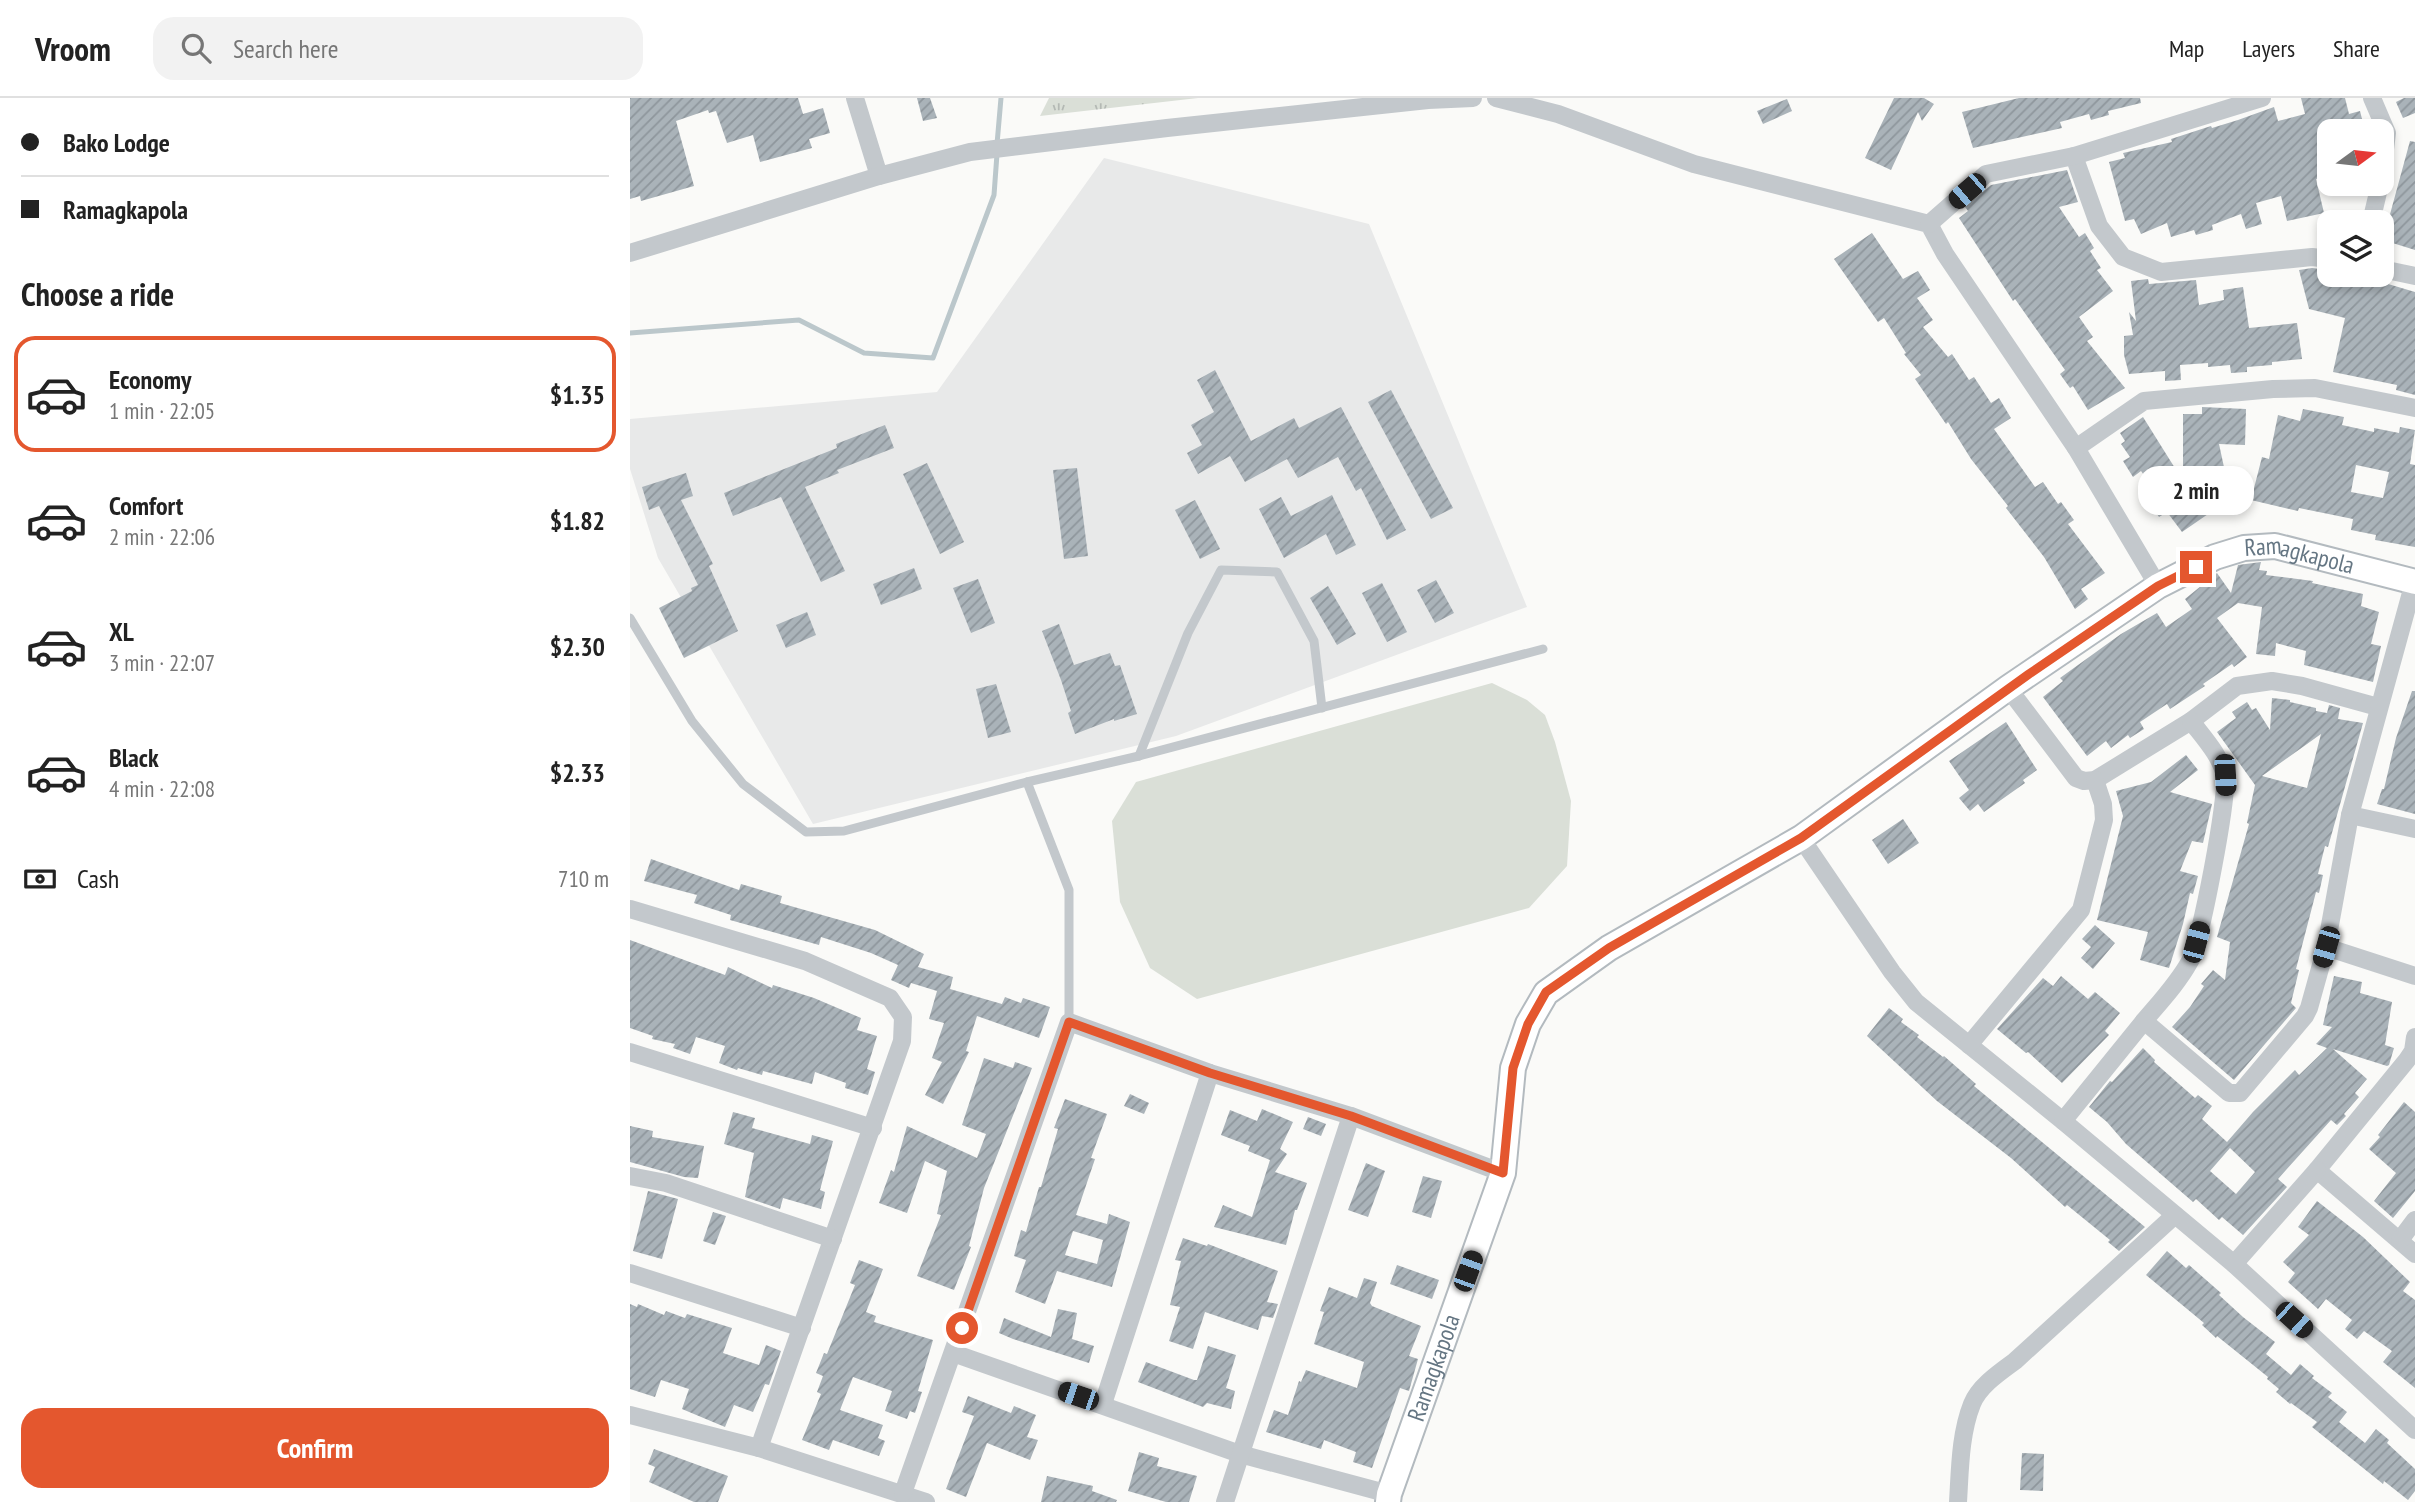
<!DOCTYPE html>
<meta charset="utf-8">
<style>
body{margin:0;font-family:"PT Sans Narrow",sans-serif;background:#f2f2f2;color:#222;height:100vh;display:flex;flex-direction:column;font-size:26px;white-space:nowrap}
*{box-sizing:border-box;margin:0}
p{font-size:23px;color:#767676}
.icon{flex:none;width:38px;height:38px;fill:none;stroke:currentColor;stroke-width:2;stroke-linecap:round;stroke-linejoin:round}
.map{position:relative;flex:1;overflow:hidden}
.panel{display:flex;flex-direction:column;background:#fff;width:630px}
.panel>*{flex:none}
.guide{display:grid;align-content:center;height:154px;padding:0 21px;background:#fff}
.needle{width:46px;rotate:75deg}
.fabs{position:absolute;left:1687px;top:21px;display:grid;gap:14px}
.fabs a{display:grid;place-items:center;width:77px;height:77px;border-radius:14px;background:#fff;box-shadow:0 4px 10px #0003;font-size:35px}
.end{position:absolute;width:32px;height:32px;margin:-16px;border:9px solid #e4572e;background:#fff;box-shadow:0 0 0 4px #fff}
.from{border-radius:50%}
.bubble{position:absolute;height:49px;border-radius:21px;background:#fff;box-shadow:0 4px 10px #0003;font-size:23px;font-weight:800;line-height:49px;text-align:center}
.car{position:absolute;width:21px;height:42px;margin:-21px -10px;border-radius:9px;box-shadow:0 0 5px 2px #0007;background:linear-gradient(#222 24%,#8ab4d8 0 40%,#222 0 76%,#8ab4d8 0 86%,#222 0)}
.guide b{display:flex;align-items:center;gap:24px;height:66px;font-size:26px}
.guide b+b{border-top:2px solid #e0e0e0}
.guide i{width:18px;height:18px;background:#222}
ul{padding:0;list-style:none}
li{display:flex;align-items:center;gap:21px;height:116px;margin:0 14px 10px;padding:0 7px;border:4px solid transparent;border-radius:21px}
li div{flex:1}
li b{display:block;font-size:26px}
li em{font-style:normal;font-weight:800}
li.selected{border-color:#e4572e}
li>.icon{width:63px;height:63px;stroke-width:1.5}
h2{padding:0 21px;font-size:32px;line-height:84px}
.pay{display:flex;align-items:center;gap:18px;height:77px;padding:0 21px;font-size:26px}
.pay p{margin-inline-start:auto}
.cta{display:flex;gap:14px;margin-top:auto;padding:14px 21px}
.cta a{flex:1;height:80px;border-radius:21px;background:#e4572e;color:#fff;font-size:28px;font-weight:800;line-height:80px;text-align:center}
header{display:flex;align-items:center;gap:42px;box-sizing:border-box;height:98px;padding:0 35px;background:#fff;border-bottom:2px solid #e0e0e0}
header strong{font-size:33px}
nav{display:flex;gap:38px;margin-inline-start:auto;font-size:24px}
.search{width:490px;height:63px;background:#f2f2f2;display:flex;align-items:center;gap:18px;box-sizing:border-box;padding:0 24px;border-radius:21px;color:#767676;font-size:26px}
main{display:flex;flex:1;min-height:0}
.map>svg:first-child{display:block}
.built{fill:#e8e9e9}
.park{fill:url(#park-tufts)}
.pitch{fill:#dadfd7}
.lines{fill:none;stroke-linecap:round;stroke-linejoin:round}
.stream{stroke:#bbc7cb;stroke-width:5}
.building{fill:url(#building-hatch);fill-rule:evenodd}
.secondary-casing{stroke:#b3babf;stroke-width:28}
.lane{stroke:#c3c8cc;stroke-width:9}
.street{stroke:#c3c8cc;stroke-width:18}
.secondary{stroke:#fff;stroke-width:24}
.route{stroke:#e4572e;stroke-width:9}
.labels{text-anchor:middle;stroke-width:7;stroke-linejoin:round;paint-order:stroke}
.street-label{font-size:24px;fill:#657683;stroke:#fff}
</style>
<header>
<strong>Vroom</strong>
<div class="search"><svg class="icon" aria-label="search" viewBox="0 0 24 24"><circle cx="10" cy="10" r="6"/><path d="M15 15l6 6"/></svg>Search here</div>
<nav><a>Map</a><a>Layers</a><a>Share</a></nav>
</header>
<main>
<section class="panel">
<div class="guide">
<b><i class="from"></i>Bako Lodge</b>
<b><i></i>Ramagkapola</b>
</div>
<h2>Choose a ride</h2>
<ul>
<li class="selected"><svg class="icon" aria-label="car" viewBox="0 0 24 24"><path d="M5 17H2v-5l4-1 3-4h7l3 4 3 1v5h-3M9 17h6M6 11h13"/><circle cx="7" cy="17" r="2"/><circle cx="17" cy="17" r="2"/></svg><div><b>Economy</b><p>1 min · 22:05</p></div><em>$1.35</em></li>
<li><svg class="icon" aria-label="car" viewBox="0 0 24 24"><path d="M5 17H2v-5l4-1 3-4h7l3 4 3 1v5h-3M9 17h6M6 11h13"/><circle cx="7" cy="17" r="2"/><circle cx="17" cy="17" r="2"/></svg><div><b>Comfort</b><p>2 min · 22:06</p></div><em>$1.82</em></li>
<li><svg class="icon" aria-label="car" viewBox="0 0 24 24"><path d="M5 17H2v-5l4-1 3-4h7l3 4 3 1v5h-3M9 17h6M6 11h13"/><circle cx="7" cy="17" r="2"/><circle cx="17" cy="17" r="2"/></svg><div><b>XL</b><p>3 min · 22:07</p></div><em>$2.30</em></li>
<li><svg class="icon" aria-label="car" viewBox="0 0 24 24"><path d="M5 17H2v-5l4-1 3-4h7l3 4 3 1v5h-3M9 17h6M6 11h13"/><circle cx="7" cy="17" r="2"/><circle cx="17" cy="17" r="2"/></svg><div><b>Black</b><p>4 min · 22:08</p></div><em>$2.33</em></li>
</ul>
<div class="pay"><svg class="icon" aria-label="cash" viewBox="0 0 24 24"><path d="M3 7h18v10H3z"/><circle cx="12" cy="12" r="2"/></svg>Cash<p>710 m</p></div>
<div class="cta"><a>Confirm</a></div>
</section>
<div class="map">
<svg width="1785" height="1404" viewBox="0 0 1785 1404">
<defs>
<pattern id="park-tufts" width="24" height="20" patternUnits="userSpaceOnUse" patternTransform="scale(1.75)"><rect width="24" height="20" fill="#dadfd7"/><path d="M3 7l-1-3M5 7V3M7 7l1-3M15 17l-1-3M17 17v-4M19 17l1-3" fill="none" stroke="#b4b9b4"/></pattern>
<pattern id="building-hatch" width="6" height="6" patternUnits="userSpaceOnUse" patternTransform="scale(1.75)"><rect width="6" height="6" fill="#aab3b9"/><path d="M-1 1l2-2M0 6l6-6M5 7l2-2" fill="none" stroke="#8e969c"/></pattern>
</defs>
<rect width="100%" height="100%" fill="#fafaf8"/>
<polygon class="built" points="474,60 739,126 897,509 546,638 183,726 28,460 0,371 0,321 307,294"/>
<polygon class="park" points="419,0 568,0 410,18"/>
<polygon class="pitch" points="862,585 897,602 915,617 925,644 941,703 937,768 899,810 567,901 520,870 490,804 482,723 506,684"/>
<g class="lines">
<g class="stream">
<polyline points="367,46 371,0"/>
<polyline points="0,235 169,222 234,255 303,260 364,97 367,56"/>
</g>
</g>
<g class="building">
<polygon points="0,0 168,0 173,16 193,10 200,35 179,41 182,50 130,64 123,37 97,45 86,13 79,15 78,12 46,23 64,88 11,103 10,98 0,101"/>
<polygon points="287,0 300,0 307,20 293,23"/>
<polygon points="1264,0 1294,0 1304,6 1292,23 1288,14 1261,72 1235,60"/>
<polygon points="1389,0 1510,0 1511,5 1478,13 1479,17 1461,22 1459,16 1430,24 1432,30 1343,50 1332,14"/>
<polygon points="1671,0 1715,0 1719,16 1730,13 1735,33 1699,33 1699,77 1686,81 1694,115 1657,123 1651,98 1626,105 1632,126 1616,131 1611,116 1582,127 1583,132 1566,137 1564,132 1541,139 1537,125 1511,136 1504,121 1495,123 1479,64 1495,60 1493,55 1542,44 1541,41 1581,28 1582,30 1608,22 1644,9 1648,23 1675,16"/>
<polygon points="1774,0 1785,0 1785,15 1773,20 1766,4"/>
<polygon points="1157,1 1162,13 1133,26 1127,13"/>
<polygon points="1780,43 1785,44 1785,152 1753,142"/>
<polygon points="1437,72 1448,104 1429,109 1449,139 1455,135 1464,150 1460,153 1471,170 1467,172 1483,193 1449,219 1463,239 1457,243 1495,290 1458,312 1443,288 1440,290 1430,276 1435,272 1385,201 1383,203 1329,120 1338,113 1335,109 1361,87"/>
<polygon points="1242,135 1273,181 1288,173 1300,192 1287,200 1303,222 1293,229 1318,259 1322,256 1339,282 1344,279 1361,305 1369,300 1381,320 1364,331 1405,389 1413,384 1428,406 1431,404 1444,422 1438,426 1475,475 1451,491 1458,501 1445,511 1414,459 1376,410 1378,408 1341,361 1318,324 1316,326 1285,281 1291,277 1274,256 1276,255 1254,220 1248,224 1204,161"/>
<polygon points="1682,170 1699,172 1699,177 1722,177 1721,181 1747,186 1748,183 1785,194 1785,297 1766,292 1767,287 1703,274 1715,220 1679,211 1669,172"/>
<polygon points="1518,181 1519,186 1566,182 1569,207 1594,202 1593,192 1613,189 1619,230 1667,225 1672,261 1642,264 1642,267 1617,269 1617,274 1601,275 1600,267 1578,269 1578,265 1550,267 1551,282 1535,283 1535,273 1499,276 1494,257 1494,238 1503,237 1499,214 1506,223 1501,183"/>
<polygon points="585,272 621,343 664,320 669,330 711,309 776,432 757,442 731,390 726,393 708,359 668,380 657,361 615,384 600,358 568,376 557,355 572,347 561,327 584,314 567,282"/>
<polygon points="761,292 823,410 801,421 738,304"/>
<polygon points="1572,309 1616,311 1615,347 1589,346 1600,397 1572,402 1581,414 1552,434 1537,414 1529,419 1520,405 1530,399 1511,373 1503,379 1493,363 1500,359 1491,346 1495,343 1490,335 1513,319 1553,383 1553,316 1572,316"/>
<path d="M1673 311 1714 319 1712 327 1744 334V330L1769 335 1770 329 1785 332 1780 366 1785 367V449L1745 442 1746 437 1721 432 1723 421 1669 410 1668 413 1621 402 1632 359 1639 361 1648 317 1670 323ZM1726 367 1759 374 1753 400 1721 394Z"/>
<polygon points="255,327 264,350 207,372 209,375 175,389 215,473 191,484 151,399 103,418 94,395 207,350 206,346"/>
<polygon points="297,365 334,444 310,456 273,376"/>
<polygon points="447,370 458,458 434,461 423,372"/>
<polygon points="56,375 63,398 51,402 83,466 79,468 108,533 54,560 29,510 62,493 61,490 68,487 29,408 19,412 12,389"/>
<polygon points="702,397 726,447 706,457 696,436 654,460 629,411 651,399 661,418"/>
<polygon points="565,402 590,451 570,461 545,412"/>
<polygon points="1631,464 1629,472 1637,473 1636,477 1683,483 1682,485 1733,496 1731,508 1749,514 1741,546 1751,548 1743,584 1674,567 1676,553 1646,545 1645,558 1626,556 1632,509 1608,505 1587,520 1617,559 1604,569 1602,566 1573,586 1575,588 1540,611 1537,606 1510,624 1514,631 1500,640 1498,637 1481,650 1476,643 1457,658 1413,599 1433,583 1430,580 1491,536 1527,515 1536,529 1562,511 1555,501 1587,475 1601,495 1608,467"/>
<polygon points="284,470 292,491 251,507 243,486"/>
<polygon points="348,481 365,525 341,535 323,490"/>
<polygon points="806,482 824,515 805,525 787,492"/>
<polygon points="752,485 777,534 757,544 732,495"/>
<polygon points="698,488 726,536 707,547 680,500"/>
<polygon points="177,514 186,537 156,550 146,527"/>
<polygon points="429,526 444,567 480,555 485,568 490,567 507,616 484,623 484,621 445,636 438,615 441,613 431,582 412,533"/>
<polygon points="366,586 381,634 358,640 346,591"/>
<polygon points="1782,593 1785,593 1785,716 1747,706 1752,691 1754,691 1766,640"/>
<path d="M1642 600 1660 602V604L1686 610V613L1697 615 1699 607 1710 610 1708 621 1733 625 1698 749 1695 748 1688 776 1693 777 1689 795 1686 794 1666 871 1669 872 1661 905 1666 910 1604 982 1542 929 1560 909 1574 888 1571 886 1583 872 1595 882 1600 844 1587 839 1619 726 1617 725 1625 687 1587 634 1606 620 1602 614 1617 604 1622 612 1626 610 1640 632ZM1691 636 1677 690 1632 678Z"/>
<polygon points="1376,624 1407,672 1393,682 1395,685 1354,714 1348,706 1340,713 1329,700 1339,692 1319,663"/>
<polygon points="1556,657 1568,672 1540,694 1582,706 1573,745 1562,743 1550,773 1568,778 1563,796 1560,795 1553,826 1539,870 1510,862 1518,834 1467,822 1493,718 1486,693 1521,684"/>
<polygon points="1273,721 1289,745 1258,766 1242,742"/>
<polygon points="21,761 109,792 111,786 152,798 150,805 245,832 294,856 288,869 323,879 320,891 372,906 375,899 391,905 393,900 420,909 409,940 347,918 336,953 339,954 313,1006 295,997 312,964 302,960 314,925 299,921 307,893 281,885 279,890 261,882 268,867 241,855 191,839 189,847 100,822 101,817 64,805 67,797 14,783"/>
<polygon points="1465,827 1485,845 1463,871 1451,860 1461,849 1452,841"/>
<polygon points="0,842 95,877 98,869 142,890 143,887 184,900 231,920 227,932 247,938 237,971 245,974 238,997 215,990 216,985 185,974 182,986 133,973 132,977 108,970 107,972 89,965 95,948 66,939 60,956 43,950 45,946 22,941 23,938 0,930"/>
<polygon points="1431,878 1458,901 1465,894 1490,915 1475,933 1479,937 1432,985 1398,954 1396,955 1367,931 1413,880 1423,888"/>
<path d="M1704 878 1732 884 1730 895 1762 904 1755 947 1764 950 1759 967 1757 968 1703 951 1737 981 1725 995 1729 999 1714 1016 1716 1018 1707 1027 1701 1022 1648 1081 1657 1089 1613 1137 1592 1119 1589 1122 1566 1101 1563 1104 1496 1046 1477 1024 1459 1009 1480 983 1482 984 1513 950 1525 962 1524 964 1565 1000 1568 997 1582 1008 1572 1021 1597 1044 1623 1014 1665 972 1669 977 1697 950 1686 946 1702 929 1693 927ZM1600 1050 1625 1074 1606 1096 1580 1073Z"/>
<polygon points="1259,910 1273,921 1271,924 1289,937 1287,939 1313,959 1314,958 1346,986 1344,988 1515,1129 1489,1153 1478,1144 1480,1142 1437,1107 1435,1109 1381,1060 1307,1003 1237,938"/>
<polygon points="354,960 383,970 385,964 402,970 354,1090 339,1148 341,1149 324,1192 287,1178 311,1117 307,1116 317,1073 295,1063 277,1115 249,1105 261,1072 264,1074 277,1028 347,1060 356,1036 332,1027"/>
<polygon points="500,996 519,1005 514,1016 494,1008"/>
<path d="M435 1001 477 1016 461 1060 465 1061 446 1117 477 1126 479 1116 500 1124 482 1189 427 1173 415 1206 385 1194 396 1162 384 1158 391 1132 396 1134 409 1089H411L428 1031 424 1030ZM443 1133 473 1142 467 1166 435 1157Z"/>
<polygon points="1774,1004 1785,1014 1785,1093 1763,1120 1744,1103 1766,1075 1739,1051 1750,1039 1748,1037"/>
<polygon points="632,1011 663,1024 650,1051 657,1056 645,1074 677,1085 667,1112 665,1112 656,1147 584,1129 593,1107 622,1119 640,1062 618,1053 620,1048 591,1037 600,1012 627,1023"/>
<polygon points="103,1014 125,1020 122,1030 180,1046 182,1037 203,1043 190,1092 195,1094 191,1111 153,1100 150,1111 115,1099 124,1055 94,1046"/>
<polygon points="678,1019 696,1026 691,1038 673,1031"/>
<polygon points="0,1028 23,1033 22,1039 74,1048 68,1080 54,1079 0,1064"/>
<polygon points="736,1065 755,1073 738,1119 718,1112"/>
<polygon points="793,1078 812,1083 801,1120 782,1114"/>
<polygon points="18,1093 48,1101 32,1161 3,1153"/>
<polygon points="1687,1103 1733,1139 1780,1184 1773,1193 1785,1202 1785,1290 1753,1264 1762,1253 1734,1233 1727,1241 1715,1231 1722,1222 1696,1201 1688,1211 1658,1184 1665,1175 1653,1164 1679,1137 1668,1129"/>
<polygon points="83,1114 96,1118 85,1147 73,1143"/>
<polygon points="553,1140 577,1148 578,1146 648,1173 637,1204 648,1206 643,1220 632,1218 628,1232 575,1214 563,1251 539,1243 550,1209 540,1207 551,1163 545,1162"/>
<polygon points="1537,1153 1556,1170 1559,1167 1591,1195 1589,1197 1613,1219 1645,1244 1636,1256 1661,1277 1670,1266 1684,1278 1682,1280 1702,1295 1698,1299 1717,1314 1709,1324 1735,1345 1746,1331 1759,1342 1757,1345 1785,1371 1785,1393 1778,1402 1754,1383 1753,1386 1682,1329 1687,1324 1661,1305 1660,1306 1646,1294 1649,1291 1637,1281 1638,1279 1587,1238 1586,1240 1572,1227 1574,1225 1516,1177"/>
<polygon points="229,1162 253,1171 236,1214 246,1218 244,1224 303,1242 288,1293 292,1294 285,1315 280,1313 277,1321 255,1313 262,1293 223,1279 210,1312 253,1327 248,1340 255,1343 249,1358 203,1342 199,1352 172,1342 191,1296 187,1294 193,1278 186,1275 194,1255 197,1256 225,1187 220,1185"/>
<polygon points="767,1167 809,1182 802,1201 760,1186"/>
<polygon points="734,1180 747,1184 740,1205 742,1208 791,1228 779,1258 788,1261 779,1293 770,1290 742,1370 723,1364 726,1354 694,1342 691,1351 636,1334 644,1312 658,1317 669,1283 671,1284 676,1272 727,1290 734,1264 684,1246 694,1214 690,1213 699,1189 727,1200"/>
<polygon points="0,1206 7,1209 8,1206 34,1217 36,1213 55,1220 57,1216 102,1230 93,1255 129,1267 136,1247 151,1253 139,1287 135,1286 123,1314 104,1307 95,1329 52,1311 59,1291 31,1282 25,1299 0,1291"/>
<polygon points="428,1211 447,1215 442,1241 464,1248 459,1265 383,1241 369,1235 374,1220 421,1239"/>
<polygon points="578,1248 606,1257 596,1290 605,1293 601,1311 577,1305 573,1309 508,1284 516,1264 564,1282 567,1282"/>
<polygon points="338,1298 381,1315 384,1308 406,1317 397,1339 408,1342 400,1362 357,1345 336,1399 316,1391 344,1318 332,1314"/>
<polygon points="24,1351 98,1378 88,1404 64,1404 19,1384 25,1369 18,1366"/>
<polygon points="509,1354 529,1360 527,1368 567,1378 559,1404 536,1404 498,1393"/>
<polygon points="1392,1355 1414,1356 1413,1393 1390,1392"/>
<polygon points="417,1378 463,1388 462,1393 487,1402 486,1404 411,1404"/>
</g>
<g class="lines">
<g class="secondary-casing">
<g id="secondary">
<path id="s1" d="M758 1404 759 1396 873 1075 883 970 898 926 916 895 979 850 1171 740 1378 590 1528 488 1585 459 1614 450 1645 448 1785 484"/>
</g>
</g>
<g class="lane">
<polyline points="0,520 62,623 113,686 176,734 214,733 397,684 509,658 913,551"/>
<polyline points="509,658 558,535 591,472 647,474 684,543 692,610"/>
<polyline points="397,684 439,792 439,924"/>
</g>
<g class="street">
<polyline points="225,0 249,78"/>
<polyline points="866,0 928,16 1064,66 1299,126 1315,156 1446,350 1528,488"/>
<polyline points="1742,0 1757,35 1752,76"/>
<polyline points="1444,58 1469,128 1493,159 1531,174 1682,159 1699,161"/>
<polyline points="1741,124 1750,86"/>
<polyline points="1299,126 1356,76 1444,58 1632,0"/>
<polyline points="0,155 249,78 340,54 537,30 798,2 843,0"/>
<polyline points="1752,171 1785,178"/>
<polyline points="1446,350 1514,303 1643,291 1685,290 1785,310"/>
<polyline points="1378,590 1446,680 1454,683 1465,682 1561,623 1607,588 1642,583 1672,588 1748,609"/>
<path d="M1561 623C1573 639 1591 658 1595 678 1598 699 1571 843 1560 863 1548 885 1530 904 1514 923L1599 995H1610L1675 918 1679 910 1696 849 1720 717 1785 731"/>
<polyline points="1720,717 1784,484"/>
<polyline points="1171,740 1262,874 1286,904 1433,1023 1604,1166 1785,1332"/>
<polyline points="0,811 175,863 260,900 273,919 272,943 129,1350"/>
<polyline points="1696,849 1785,878"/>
<polyline points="1785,939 1783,953 1777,962 1687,1072 1785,1156"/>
<polyline points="1339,947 1451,812 1474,722 1473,706 1465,682"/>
<polyline points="0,954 243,1030"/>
<polyline points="721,1018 873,1075"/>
<polyline points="1433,1023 1514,923"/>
<polyline points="0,1078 36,1085 203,1141"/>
<polyline points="1770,1142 1785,1122"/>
<polyline points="1604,1166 1687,1072"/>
<polyline points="0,1175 172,1230"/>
<polyline points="323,1255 610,1356 759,1396"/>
<polyline points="473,1306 580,975"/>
<polyline points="0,1317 129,1350 296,1404"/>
<polyline points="273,1395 439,924 580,975 721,1018 595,1404"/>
<path d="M1328 1404C1330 1372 1330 1336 1342 1306 1349 1288 1370 1274 1385 1263L1545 1117"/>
</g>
<use href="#secondary" class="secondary"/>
</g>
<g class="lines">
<polyline class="route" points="332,1230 439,924 580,975 721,1018 873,1075 883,970 898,926 916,894 979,850 1171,740 1399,576 1528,488 1566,469"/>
</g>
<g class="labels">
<g class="street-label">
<text dy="8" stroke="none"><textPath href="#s1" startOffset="1423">Ramagkapola</textPath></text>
<text dy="8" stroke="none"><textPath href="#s1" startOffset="142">Ramagkapola</textPath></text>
</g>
</g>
</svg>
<div class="fabs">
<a><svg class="needle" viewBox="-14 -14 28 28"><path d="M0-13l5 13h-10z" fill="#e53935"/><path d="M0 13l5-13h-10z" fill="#767676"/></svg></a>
<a><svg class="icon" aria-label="layers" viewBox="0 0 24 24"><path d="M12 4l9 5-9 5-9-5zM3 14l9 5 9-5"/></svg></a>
</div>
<i class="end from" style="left:332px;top:1230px"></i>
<i class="end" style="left:1566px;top:469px"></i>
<div class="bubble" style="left:1508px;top:368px;width:116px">2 min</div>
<i class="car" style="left:1337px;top:93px;rotate:229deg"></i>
<i class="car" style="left:1595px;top:677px;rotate:177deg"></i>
<i class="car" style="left:1566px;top:844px;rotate:15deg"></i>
<i class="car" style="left:1696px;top:849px;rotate:196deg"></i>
<i class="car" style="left:838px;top:1173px;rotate:20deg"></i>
<i class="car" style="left:1664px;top:1222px;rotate:132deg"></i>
<i class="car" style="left:448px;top:1298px;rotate:289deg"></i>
</div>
</main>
